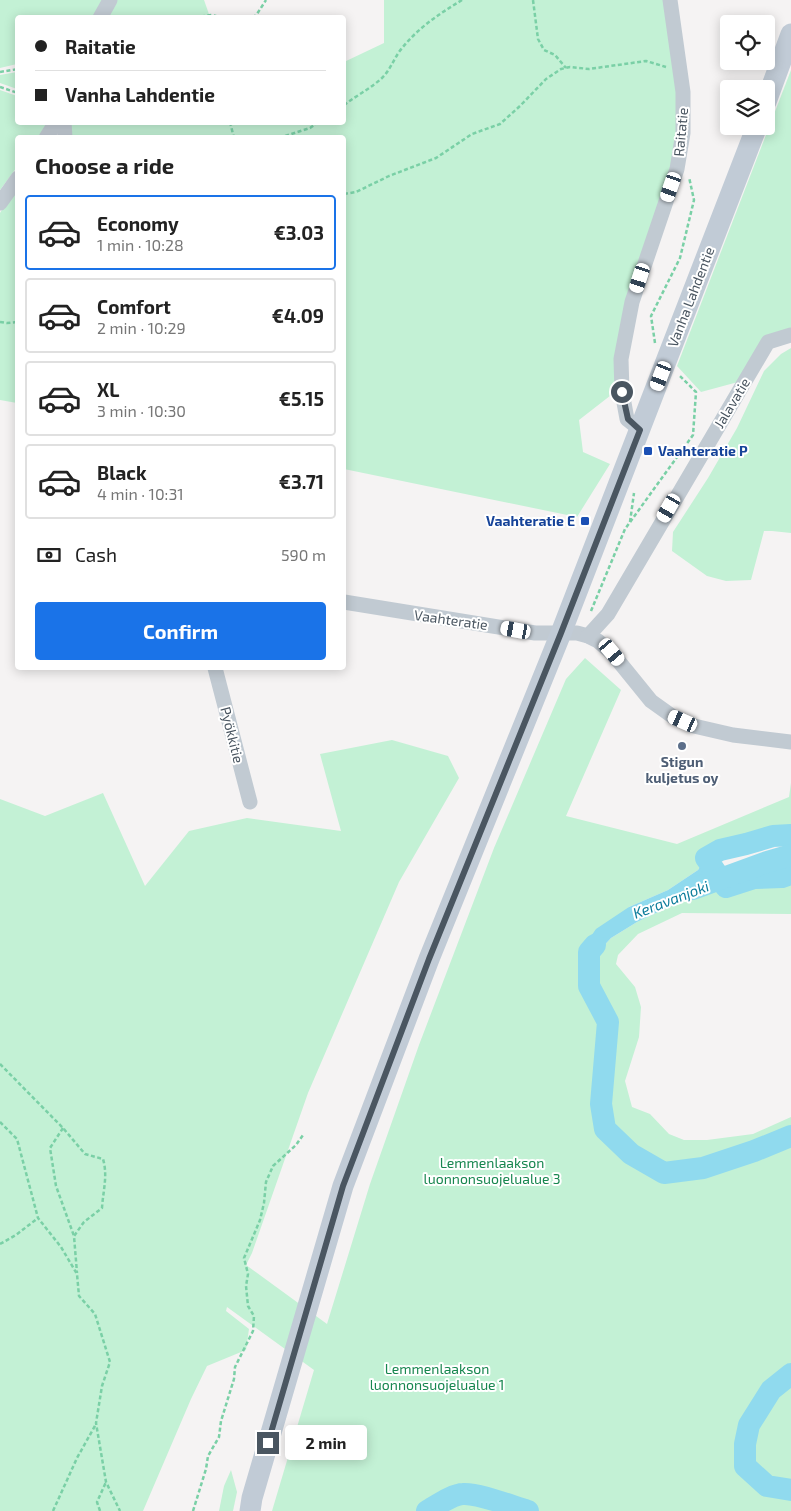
<!DOCTYPE html>
<meta charset="utf-8">
<style>
body{margin:0;font-family:"Exo 2",sans-serif;background:#f6f6f6;color:#222;height:100vh;display:flex;flex-direction:column;font-size:19px;white-space:nowrap}
*{box-sizing:border-box;margin:0}
p{font-size:16px;color:#767676}
.icon{flex:none;width:28px;height:28px;fill:none;stroke:currentColor;stroke-width:2;stroke-linecap:round;stroke-linejoin:round}
.map{position:relative;flex:1;overflow:hidden}
.panel{position:absolute;left:15px;top:135px;width:331px;height:535px;display:flex;flex-direction:column;background:#fff;border-radius:5px;box-shadow:0 2px 12px #0003}
.panel>*{flex:none}
.hud{position:absolute;left:15px;top:15px;width:331px;height:110px;border-radius:5px;box-shadow:0 2px 12px #0003;display:grid;align-content:center;height:110px;padding:0 20px;background:#fff}
.controls{position:absolute;left:720px;top:15px;display:grid;gap:10px}
.controls a{display:grid;place-items:center;width:55px;height:55px;border-radius:5px;background:#fff;box-shadow:0 2px 12px #0003;font-size:25px}
.end{position:absolute;width:22px;height:22px;margin:-11px;border:6px solid #4a5661;background:#fff;box-shadow:0 0 0 2px #fff}
.from{border-radius:50%}
.bubble{position:absolute;height:35px;border-radius:5px;background:#fff;box-shadow:0 2px 12px #0003;font-size:16px;font-weight:700;line-height:35px;text-align:center}
.car{position:absolute;width:15px;height:30px;margin:-15px -8px;border-radius:6px;box-shadow:0 0 4px 1px #0007;background:linear-gradient(#fff 24%,#345 0 40%,#fff 0 76%,#345 0 86%,#fff 0)}
.hud b{display:flex;align-items:center;gap:18px;height:48px;font-size:19px}
.hud b+b{border-top:1px solid #e0e0e0}
.hud i{width:12px;height:12px;background:#222}
ul{padding:0;list-style:none}
li{display:flex;align-items:center;gap:15px;height:75px;margin:0 10px 8px;padding:0 10px;border:2px solid #e0e0e0;border-radius:5px}
li div{flex:1}
li b{display:block;font-size:19px}
li em{font-style:normal;font-weight:700}
li.active{border-color:#1a73e8}
li>.icon{width:45px;height:45px;stroke-width:1.5}
h2{padding:0 20px;font-size:22px;line-height:60px}
.pay{display:flex;align-items:center;gap:12px;height:55px;padding:0 20px;font-size:19px}
.pay p{margin-inline-start:auto}
.action{display:flex;gap:10px;margin-top:auto;padding:10px 20px}
.action a{flex:1;height:58px;border-radius:5px;background:#1a73e8;color:#fff;font-size:20px;font-weight:700;line-height:58px;text-align:center}
.map>svg:first-child{display:block}
.green{fill:#c3f1d5}
.water{fill:#90daee}
.lines{fill:none;stroke-linecap:round;stroke-linejoin:round}
.river{stroke:#90daee;stroke-width:22}
.path{stroke:#7ad0a6;stroke-width:2.5;stroke-dasharray:4 2.5;stroke-linecap:butt}
.minor{stroke:#c1cad2;stroke-width:15}
.secondary{stroke:#c1cbd6;stroke-width:21}
.route{stroke:#4a5661;stroke-width:6}
.transit-dot{fill:#1a4fb4;stroke:#fff;stroke-width:2}
.service-dot{fill:#5c6f8a;stroke:#fff;stroke-width:2}
.labels{text-anchor:middle;stroke-width:4;stroke-linejoin:round;paint-order:stroke}
.street-label{font-size:14px;fill:#4a5661;stroke:#fff}
.transit-label{font-size:14px;font-weight:bold;fill:#164399;stroke:#fff;text-anchor:start}
.service-label{font-size:14px;font-weight:bold;fill:#4e5e75;stroke:#fff}
.park-label{font-size:14px;fill:#17864f;stroke:#fff}
.water-label{font-size:15px;font-style:italic;fill:#0c7c9b;stroke:#fff}
</style>
<div class="map">
<svg width="791" height="1511" viewBox="0 0 791 1511">
<rect width="100%" height="100%" fill="#f5f3f3"/>
<g class="green">
<polygon points="0,0 104,0 93,17 18,18 17,64 0,68"/>
<polygon points="116,0 204,0 210,17 105,18"/>
<polygon points="384,0 664,0 679,93 679,131 615,392 579,420 583,452 610,464 577,517 344,469 344,138 70,137 69,123 344,122 344,62 384,43"/>
<polygon points="791,70 791,328 738,382 701,392 677,366"/>
<polygon points="17,72 17,89 0,83 0,75"/>
<polygon points="0,90 17,96 18,122 52,123 40,137 18,138 17,167 0,190"/>
<polygon points="17,186 17,403 0,400 0,213"/>
<polygon points="791,348 791,533 772,531 764,531 751,580 726,581 707,576 672,551 673,532 708,478 737,428 764,371 781,354"/>
<polygon points="585,658 621,690 566,816 677,844 789,797 791,783 791,835 773,836 746,844 720,850 706,858 698,870 668,890 629,907 598,952 611,938 637,922 683,900 754,878 782,877 791,874 791,914 682,913 638,934 618,955 616,964 635,987 641,1007 639,1037 625,1081 632,1107 650,1114 669,1134 684,1140 707,1140 753,1134 791,1117 791,1511 272,1511 314,1370 227,1307 226,1311 249,1329 246,1350 207,1366 191,1399 143,1511 0,1511 0,799 45,816 103,793 145,886 189,831 247,818 341,831 320,754 392,740 448,756 459,778 399,882 308,1093 252,1253 246,1265 327,1324 370,1184 419,1045 494,848 566,679"/>
<polygon points="231,1470 237,1492 233,1511 219,1511 224,1486"/>
</g>
<polygon class="water" points="706,858 726,887 683,900 637,922 611,938 598,952 596,973 582,976 580,952 596,929 629,907 668,890 698,870"/>
<g class="lines">
<g class="river">
<polyline points="791,835 773,836 746,844 720,850 706,858 726,887 754,878 782,877 791,874"/>
<polyline points="693,889 767,862 791,855"/>
<polyline points="595,945 589,952 589,986 608,1022 601,1104 605,1129 631,1154 664,1173 703,1168 754,1151 791,1136"/>
<polyline points="791,1374 771,1390 749,1425 745,1444 745,1466 767,1486 791,1490"/>
<path d="M427 1511C436 1506 453 1494 463 1494 479 1493 511 1506 528 1511"/>
</g>
<g class="path">
<polyline points="533,0 538,39 544,50 555,55 566,68"/>
<polyline points="188,18 212,15 224,18"/>
<polyline points="253,18 257,14 266,0"/>
<polyline points="0,72 18,69"/>
<polyline points="0,87 18,93"/>
<path d="M344 105C356 96 371 88 382 78 390 70 393 61 399 52 416 29 439 14 462 0"/>
<polyline points="230,122 234,138"/>
<polyline points="279,138 310,128 318,122"/>
<polyline points="344,194 356,192 389,176 436,158 472,134 500,124 520,106 546,79 561,69 570,67 589,69 646,61 666,67"/>
<polyline points="0,322 7,323 18,322"/>
<polyline points="655,343 651,316 680,258 694,200 689,177"/>
<polyline points="630,522 634,493"/>
<polyline points="591,611 625,529 693,435 696,392 679,375"/>
<path d="M0 1064 63 1128 85 1154 103 1159C108 1176 103 1191 102 1208L84 1222 74 1236 77 1273"/>
<polyline points="0,1122 17,1139 38,1218 61,1247 77,1274 79,1296 95,1314 110,1362 102,1386 96,1423 106,1482 120,1511"/>
<polyline points="63,1128 50,1148 56,1186 74,1236"/>
<polyline points="0,1244 16,1235 38,1218"/>
<polyline points="53,1511 77,1458 96,1424"/>
<polyline points="100,1511 97,1502 106,1482"/>
<polyline points="193,1511 206,1469 208,1456 219,1437 221,1421 234,1379 235,1367 253,1331 254,1316 248,1306 246,1286 248,1274 244,1258 260,1220 264,1203 266,1182 273,1166 296,1145 303,1135"/>
</g>
<g class="minor">
<polyline points="100,18 110,0"/>
<polyline points="64,122 65,138"/>
<polyline points="46,138 56,122"/>
<polyline points="0,203 18,178"/>
<polyline points="641,430 627,419 622,392 621,359 632,302 677,169 683,133 683,92 670,0"/>
<polyline points="344,602 535,633 577,633 588,636 598,641 612,653 651,701 672,716 694,726 733,735 791,742"/>
<polyline points="588,636 608,614 768,342 791,335"/>
<polyline points="215,668 250,802"/>
</g>
<g class="secondary">
<polyline points="766,102 791,34"/>
<polyline points="250,1511 252,1498 343,1186 429,959 561,633 757,126"/>
</g>
</g>
<g class="lines">
<polyline class="route" points="268,1443 343,1186 429,959 561,633 640,430 628,419 622,392"/>
</g>
<g class="transit-dot">
<rect x="643" y="446" width="10" height="10" rx="2.5"/>
<rect x="580" y="516" width="10" height="10" rx="2.5"/>
</g>
<circle class="service-dot" cx="682" cy="746" r="5"/>
<g class="labels">
<g class="street-label">
<text transform="translate(681 132) rotate(-85)" y="5">Raitatie</text>
<text transform="translate(691 297) rotate(-69)" y="5">Vanha Lahdentie</text>
<text transform="translate(732 403) rotate(-59)" y="5">Jalavatie</text>
<text transform="translate(451 620) rotate(8)" y="5">Vaahteratie</text>
<text transform="translate(232 735) rotate(76)" y="5">Pyökkitie</text>
</g>
<g class="transit-label">
<text x="658" y="456">Vaahteratie P</text>
<text x="575" y="526" text-anchor="end">Vaahteratie E</text>
</g>
<g class="service-label">
<text x="682" y="767">Stigun<tspan x="682" dy="16">kuljetus oy</tspan></text>
</g>
<g class="park-label">
<text x="492" y="1168">Lemmenlaakson<tspan x="492" dy="16">luonnonsuojelualue 3</tspan></text>
<text x="437" y="1374">Lemmenlaakson<tspan x="437" dy="16">luonnonsuojelualue 1</tspan></text>
</g>
<g class="water-label">
<text transform="translate(671 900) rotate(-21)" y="5">Keravanjoki</text>
</g>
</g>
</svg>
<div class="controls">
<a><svg class="icon" aria-label="locate" viewBox="0 0 24 24"><circle cx="12" cy="12" r="6"/><path d="M12 2v4M12 18v4M2 12h4M18 12h4"/></svg></a>
<a><svg class="icon" aria-label="layers" viewBox="0 0 24 24"><path d="M12 4l9 5-9 5-9-5zM3 14l9 5 9-5"/></svg></a>
</div>
<i class="end from" style="left:622px;top:392px"></i>
<i class="end" style="left:268px;top:1443px"></i>
<div class="bubble" style="left:285px;top:1425px;width:82px">2 min</div>
<i class="car" style="left:671px;top:187px;rotate:199deg"></i>
<i class="car" style="left:640px;top:278px;rotate:198deg"></i>
<i class="car" style="left:661px;top:376px;rotate:201deg"></i>
<i class="car" style="left:669px;top:508px;rotate:210deg"></i>
<i class="car" style="left:516px;top:630px;rotate:280deg"></i>
<i class="car" style="left:612px;top:652px;rotate:140deg"></i>
<i class="car" style="left:683px;top:721px;rotate:294deg"></i>
<div class="hud">
<b><i class="from"></i>Raitatie</b>
<b><i></i>Vanha Lahdentie</b>
</div>
<section class="panel">
<h2>Choose a ride</h2>
<ul>
<li class="active"><svg class="icon" aria-label="car" viewBox="0 0 24 24"><path d="M5 17H2v-5l4-1 3-4h7l3 4 3 1v5h-3M9 17h6M6 11h13"/><circle cx="7" cy="17" r="2"/><circle cx="17" cy="17" r="2"/></svg><div><b>Economy</b><p>1 min · 10:28</p></div><em>€3.03</em></li>
<li><svg class="icon" aria-label="car" viewBox="0 0 24 24"><path d="M5 17H2v-5l4-1 3-4h7l3 4 3 1v5h-3M9 17h6M6 11h13"/><circle cx="7" cy="17" r="2"/><circle cx="17" cy="17" r="2"/></svg><div><b>Comfort</b><p>2 min · 10:29</p></div><em>€4.09</em></li>
<li><svg class="icon" aria-label="car" viewBox="0 0 24 24"><path d="M5 17H2v-5l4-1 3-4h7l3 4 3 1v5h-3M9 17h6M6 11h13"/><circle cx="7" cy="17" r="2"/><circle cx="17" cy="17" r="2"/></svg><div><b>XL</b><p>3 min · 10:30</p></div><em>€5.15</em></li>
<li><svg class="icon" aria-label="car" viewBox="0 0 24 24"><path d="M5 17H2v-5l4-1 3-4h7l3 4 3 1v5h-3M9 17h6M6 11h13"/><circle cx="7" cy="17" r="2"/><circle cx="17" cy="17" r="2"/></svg><div><b>Black</b><p>4 min · 10:31</p></div><em>€3.71</em></li>
</ul>
<div class="pay"><svg class="icon" aria-label="cash" viewBox="0 0 24 24"><path d="M3 7h18v10H3z"/><circle cx="12" cy="12" r="2"/></svg>Cash<p>590 m</p></div>
<div class="action"><a>Confirm</a></div>
</section>
</div>
